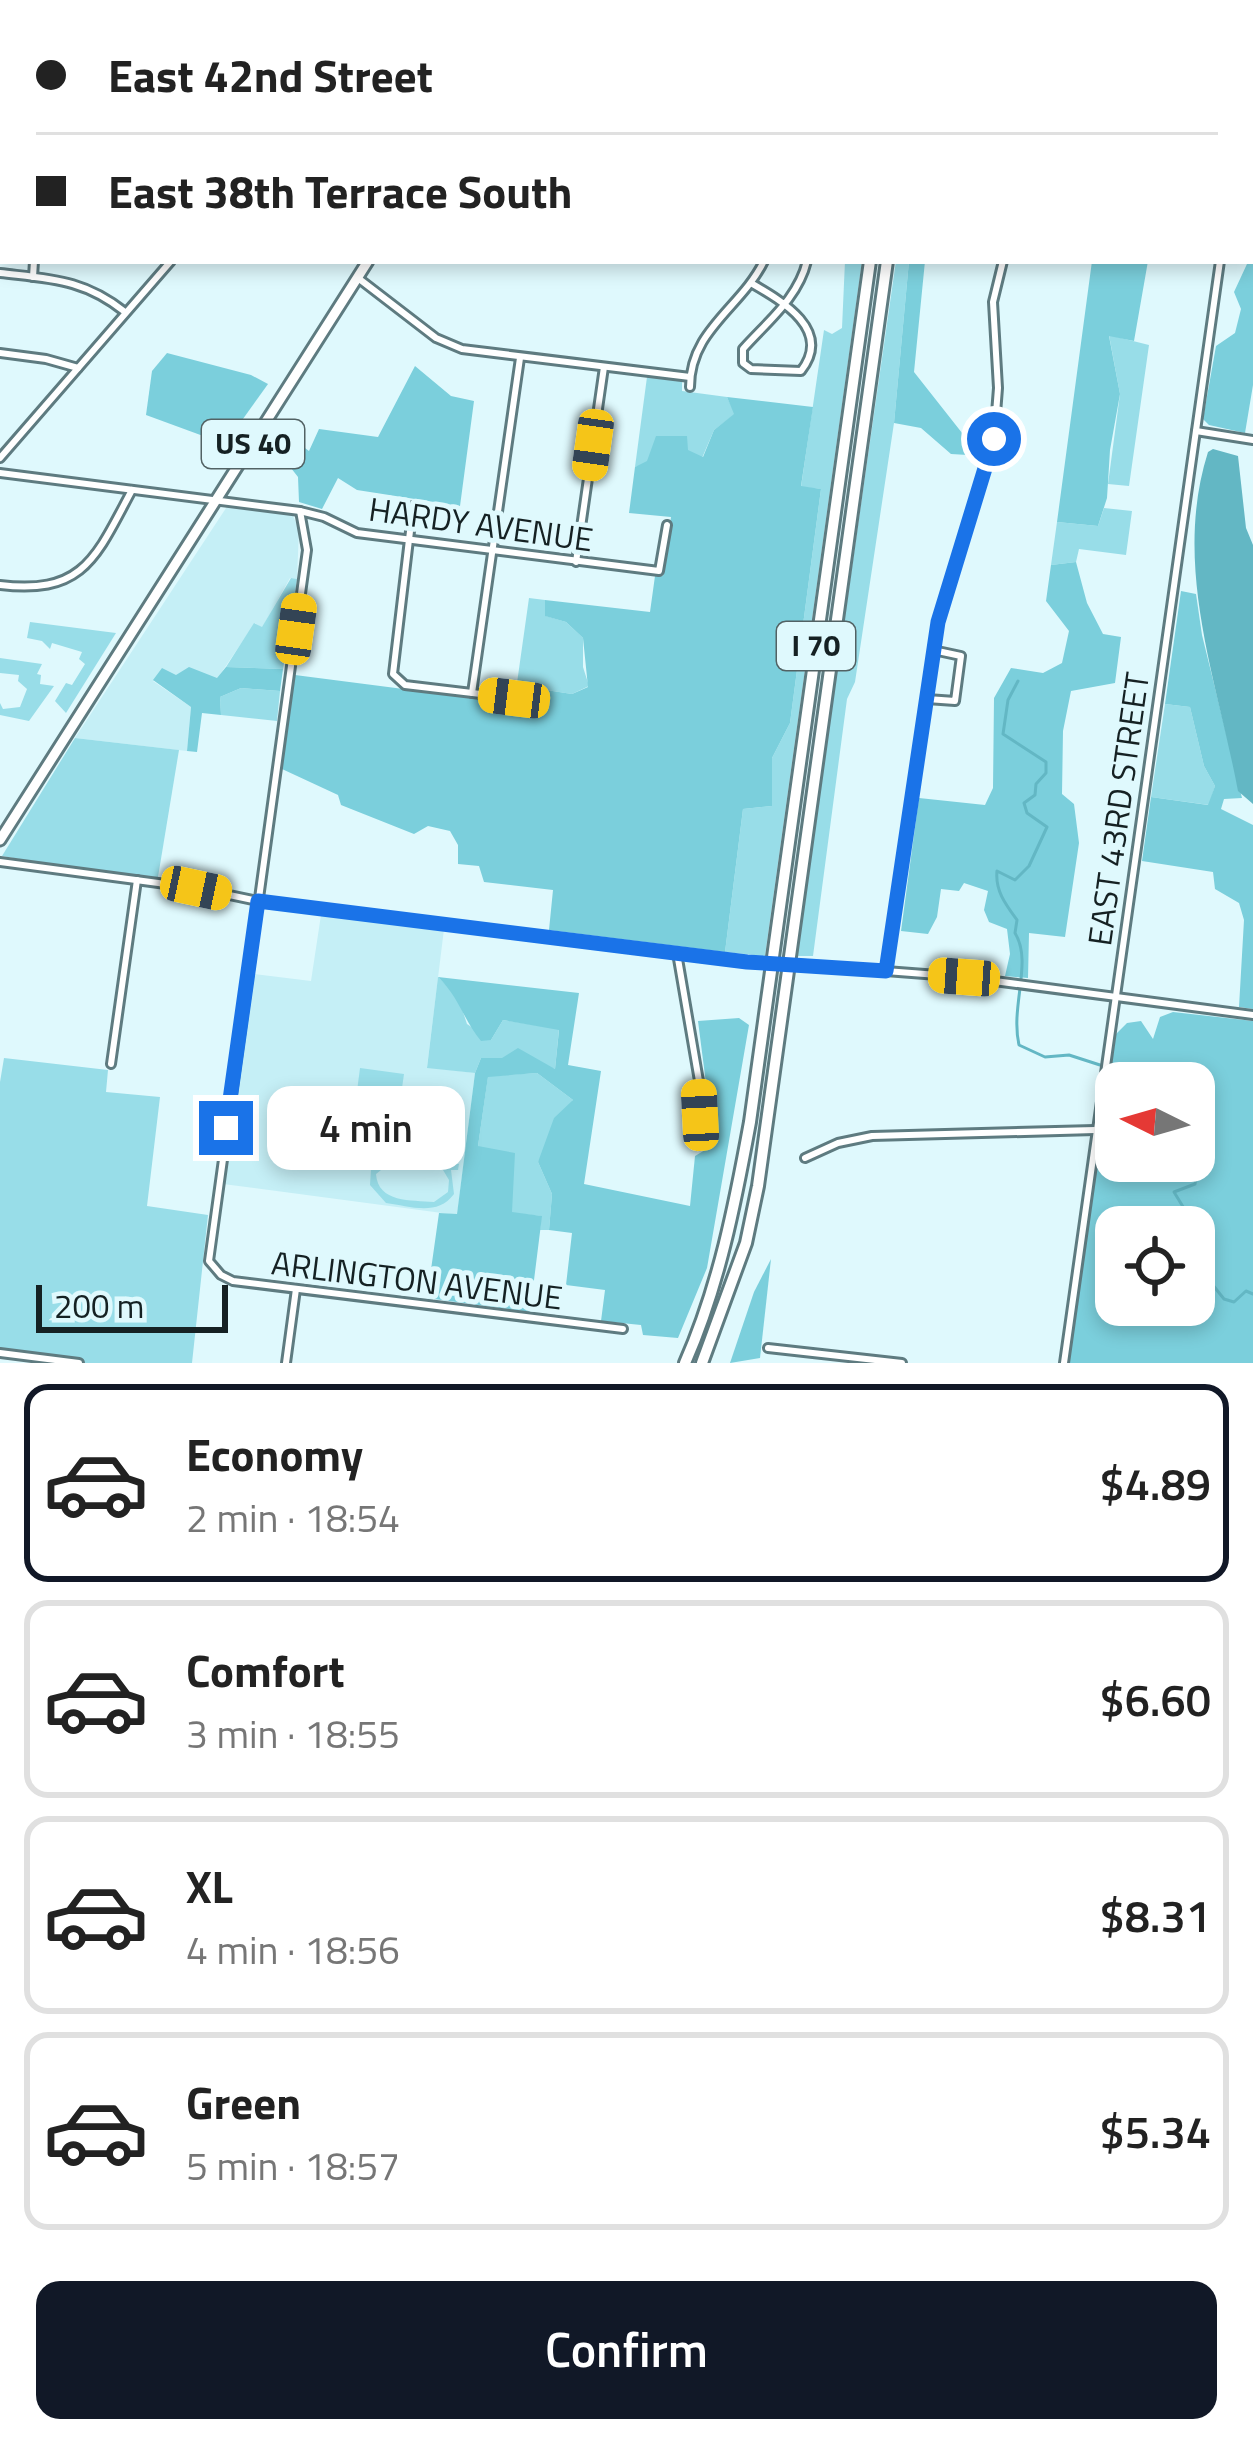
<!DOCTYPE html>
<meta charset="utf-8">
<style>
body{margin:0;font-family:"Titillium Web",sans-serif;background:#f2f2f2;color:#222;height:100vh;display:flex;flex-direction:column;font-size:45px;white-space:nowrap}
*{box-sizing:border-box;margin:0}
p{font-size:39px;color:#767676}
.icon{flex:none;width:66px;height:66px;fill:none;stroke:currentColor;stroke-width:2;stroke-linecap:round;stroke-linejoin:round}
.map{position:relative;height:1363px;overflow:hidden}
.details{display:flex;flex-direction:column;background:#fff;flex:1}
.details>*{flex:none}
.banner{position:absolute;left:0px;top:0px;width:1254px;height:264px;box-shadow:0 6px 18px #0003;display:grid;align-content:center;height:264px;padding:0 36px;background:#fff}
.needle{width:78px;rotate:275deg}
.tools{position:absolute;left:1095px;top:1062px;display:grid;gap:24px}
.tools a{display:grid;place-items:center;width:120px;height:120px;border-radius:24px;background:#fff;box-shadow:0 6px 18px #0003;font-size:60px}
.scale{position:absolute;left:36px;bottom:30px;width:192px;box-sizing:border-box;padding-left:12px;border:6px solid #152123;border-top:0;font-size:33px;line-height:42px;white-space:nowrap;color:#152123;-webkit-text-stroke:9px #dff9fd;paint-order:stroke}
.end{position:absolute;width:54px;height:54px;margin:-27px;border:15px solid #1a73e8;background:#fff;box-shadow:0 0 0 6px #fff}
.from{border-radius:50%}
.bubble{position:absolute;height:84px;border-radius:24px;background:#fff;box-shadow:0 6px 18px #0003;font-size:39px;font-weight:600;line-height:84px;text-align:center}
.car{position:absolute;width:36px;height:72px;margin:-36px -18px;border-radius:15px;box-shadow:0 0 9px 3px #0007;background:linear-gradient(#f5c518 24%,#345 0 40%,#f5c518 0 76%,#345 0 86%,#f5c518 0)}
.banner b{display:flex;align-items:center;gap:42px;height:114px;font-size:45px}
.banner b+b{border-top:3px solid #e0e0e0}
.banner i{width:30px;height:30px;background:#222}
ul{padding:21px 0 0;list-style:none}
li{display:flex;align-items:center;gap:36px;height:198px;margin:0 24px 18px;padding:0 12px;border:6px solid #e0e0e0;border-radius:24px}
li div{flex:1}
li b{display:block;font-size:45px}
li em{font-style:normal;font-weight:600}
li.on{border-color:#111827}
li>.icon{width:108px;height:108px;stroke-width:1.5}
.cta{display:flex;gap:24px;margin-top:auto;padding:24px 36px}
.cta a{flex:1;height:138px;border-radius:24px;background:#111827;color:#fff;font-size:48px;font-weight:600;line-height:138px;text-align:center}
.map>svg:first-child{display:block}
.built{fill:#c5eff6}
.green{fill:#98dde8;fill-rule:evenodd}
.forest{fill:#7bcfdc;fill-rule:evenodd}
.water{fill:#63b7c4}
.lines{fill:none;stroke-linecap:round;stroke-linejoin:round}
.stream{stroke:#63b7c4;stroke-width:3}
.minor-casing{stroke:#5e7b80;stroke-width:12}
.major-casing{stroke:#5e7b80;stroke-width:15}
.highway-casing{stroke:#5e7b80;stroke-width:16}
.minor{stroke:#fff;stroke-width:6}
.major{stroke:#fff;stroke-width:9}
.highway{stroke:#fff;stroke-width:10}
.minor-bridge-casing{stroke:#5e7b80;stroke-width:12;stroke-linecap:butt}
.minor-bridge{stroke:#fff;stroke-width:6}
.route{stroke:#1a73e8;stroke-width:15}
.labels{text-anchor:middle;stroke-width:10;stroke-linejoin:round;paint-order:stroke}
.shield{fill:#dff9fd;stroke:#526264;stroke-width:3}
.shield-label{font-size:30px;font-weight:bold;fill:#152123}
.street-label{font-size:33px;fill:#152123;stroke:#dff9fd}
</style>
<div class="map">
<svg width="1253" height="1363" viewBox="0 0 1253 1363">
<rect width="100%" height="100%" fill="#dff9fd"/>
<g class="built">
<polygon points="230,502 292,514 299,529 297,579 290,578 262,628 255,623 217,679 176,675 153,681 191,707 187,751 75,738"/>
<polygon points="321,915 444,929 427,1067 475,1073 457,1215 223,1184 254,974 311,981"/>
</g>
<g class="green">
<polygon points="845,261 862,261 765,956 725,952 743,809 772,806 772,758 790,723 821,489 801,487 824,330 832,334 842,328"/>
<polygon points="896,261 909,261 894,423 855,682 847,699 813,956 796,956"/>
<polygon points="1109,335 1149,345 1129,486 1108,484 1120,394"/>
<polygon points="647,377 682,381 682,391 727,397 735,414 714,430 702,458 688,451 635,467"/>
<polygon points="1104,508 1132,511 1126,555 1079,549 1076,562 1051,565 1057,522 1098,526"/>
<polygon points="291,578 297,579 283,669 226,667 254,623 262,627"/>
<polygon points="529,598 545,600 546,616 566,622 583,638 583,667 589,686 572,694 546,690 535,699 522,697 516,690"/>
<polygon points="30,622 116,633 66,713 55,701 66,683 72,685 85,664 79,659 82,652 52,643 50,649 42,641 27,638"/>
<polygon points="0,658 42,664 37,674 41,675 40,684 54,686 29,721 0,715 0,703 3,709 20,707 27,689 18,681 19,675 0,673"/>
<polygon points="241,688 280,691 277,721 221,715 220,697"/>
<polygon points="1165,704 1190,707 1204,766 1215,786 1209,805 1151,797"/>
<polygon points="75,738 179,750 157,883 2,856"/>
<path d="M438 977 458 997 467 1024 491 1040 503 1020 559 1029 555 1069C530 1059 508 1058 481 1058L475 1073 427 1068Z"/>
<polygon points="4,1058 108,1070 106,1092 160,1097 147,1206 208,1215 192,1363 79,1363 0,1353 0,1082"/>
<polygon points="360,1068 404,1074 393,1151 350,1146"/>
<polygon points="537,1073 573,1100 538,1162 552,1194 549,1230 540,1230 541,1216 512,1213 478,1146 488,1076"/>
<path d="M354 1149 459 1164 458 1170H451L454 1194C437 1217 410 1206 386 1203L370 1185 371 1169 378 1160 353 1156ZM391 1162 443 1170 449 1180 448 1192 434 1202C411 1200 378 1203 376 1174Z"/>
</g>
<g class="forest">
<polygon points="1253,251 1253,385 1245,433 1209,425 1203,419 1216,346 1235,333 1241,309 1234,292"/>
<polygon points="909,261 925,261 914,372 966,438 968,455 951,454 921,428 894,423"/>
<polygon points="1092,261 1148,261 1134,341 1109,336 1120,394 1110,450 1107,498 1098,526 1057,522"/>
<polygon points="167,353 251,375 268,384 225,444 146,415 152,371"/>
<polygon points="415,366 451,396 474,401 460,506 357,490 338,478 322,509 299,502 298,477 284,459 294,440 309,451 319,429 378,437"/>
<polygon points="727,397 813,407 801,486 821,489 790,723 772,758 772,806 743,809 725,952 549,930 553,890 484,882 479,866 458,864 458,845 450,831 428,826 414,834 341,805 338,795 282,769 295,675 519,704 522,697 535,699 546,690 572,694 588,687 583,638 566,622 545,616 545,600 650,612 655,576 663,576 671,517 629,513 635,467 647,461 656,436 687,436 688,450 703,457 714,430 734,414"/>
<polygon points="1076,562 1087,603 1103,634 1121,637 1115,683 1071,691 1063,731 1062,794 1074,804 1079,843 1065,937 1029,933 1028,978 1005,976 1010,954 1007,929 989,922 984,910 988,891 964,883 959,891 941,889 937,917 928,934 901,931 919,798 985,805 993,788 994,698 1011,668 1043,673 1062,663 1069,631 1046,601 1051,565"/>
<polygon points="1181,591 1196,594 1202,635 1242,798 1224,799 1221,809 1253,825 1253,1009 1239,1007 1244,920 1239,903 1215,889 1213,872 1142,861 1151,797 1208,805 1215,786 1204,766 1190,707 1165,704"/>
<polygon points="189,667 217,678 226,667 283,669 280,691 241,688 220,697 221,715 202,713 197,752 187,751 191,707 153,680 162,668 176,675"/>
<path d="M438 977 579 993 568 1065 601 1071 584 1184 690 1206 695 1156 705 1150 707 1091 698 1021 739 1018 749 1025 707 1268 678 1338 643 1335 641 1325 601 1321 605 1290 566 1285 572 1233 549 1230 552 1194 538 1162 554 1118 573 1100 537 1073 488 1077 478 1146 515 1153 512 1212 542 1216 530 1312 427 1298 439 1213 457 1214 475 1073 481 1058H502L518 1048 555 1069 559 1030 503 1020 491 1040 481 1041C463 1019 459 997 438 977Z"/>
<path d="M1173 1012 1253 1021V1363H1069L1116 1034 1127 1023 1141 1021 1153 1039 1160 1017ZM1116 1083H1194V1161H1116ZM1116 1227H1194V1305H1116Z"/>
<polygon points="771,1259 760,1358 730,1363 754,1292"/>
</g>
<path class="water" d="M1213 449 1238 456 1246 528 1253 545V804L1238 791C1217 679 1172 566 1208 452Z"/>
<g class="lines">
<g class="stream">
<path d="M1018 681 1008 700 1003 734 1046 762V773L1036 784 1035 795 1024 803 1027 813 1047 827 1029 866 1015 880 997 871C995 891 1006 905 1017 920L1015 933C1033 962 1010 1006 1019 1045L1045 1057 1069 1055 1100 1065"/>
<polyline points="1110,1065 1144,1065 1153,1083"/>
<polyline points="1180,1227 1185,1210 1174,1192 1195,1184 1197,1172 1204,1169 1199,1161 1212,1150 1210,1140 1194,1127"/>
<polyline points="1194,1231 1201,1234 1202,1242 1194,1248"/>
<polyline points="1194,1276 1199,1279 1204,1274 1224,1299 1234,1302 1246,1291 1253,1294"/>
</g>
<g class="minor-casing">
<g id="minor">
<polyline points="90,0 113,3"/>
<polyline points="283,0 283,3"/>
<polyline points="639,0 642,3"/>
<polyline points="686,0 691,3"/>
<polyline points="768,0 791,3"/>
<polyline points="354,3 355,0"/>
<polyline points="673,3 675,0"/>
<polyline points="857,3 859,0"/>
<polyline points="1251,41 1253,26"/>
<polyline points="0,86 3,87"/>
<polyline points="0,183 3,183"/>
<polyline points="1251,220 1253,220"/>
<path d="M0 273C51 279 84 279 125 312"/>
<polyline points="33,277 34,261"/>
<polyline points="358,278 436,338 462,349 690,377"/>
<path d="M751 283C782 301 833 330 801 371L751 369 743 363V349C768 321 798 298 807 261"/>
<polyline points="0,353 46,359 78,368"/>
<path d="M690 387C690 330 741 308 764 261"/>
<polyline points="1196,431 1253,440"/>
<polyline points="0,458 171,261"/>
<polyline points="0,473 300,511 324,517 357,533 659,571 667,525"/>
<polyline points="413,506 393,674 405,685 514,698"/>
<polyline points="300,511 307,550 209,1261 221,1275 233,1281 623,1329"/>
<polyline points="576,562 604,367"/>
<path d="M0 585C84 595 96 557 132 490"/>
<polyline points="472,693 520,358"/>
<polyline points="927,699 955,701 961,656 933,650"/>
<polyline points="0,862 196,888 258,901 747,962"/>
<polyline points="677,953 699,1081 700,1144"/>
<polyline points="807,965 964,977 1253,1015"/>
<polyline points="886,971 938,622 994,439 998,388 993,302 1003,261"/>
<polyline points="111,1064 137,880"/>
<polyline points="805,1158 838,1143 872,1136 1095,1130"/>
<polyline points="768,1348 902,1363"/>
<polyline points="0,1353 79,1363"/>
<polyline points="286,1363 296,1289"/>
<polyline points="1064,1363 1220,261"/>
</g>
</g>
<g class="major-casing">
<g id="major">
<polyline points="485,3 485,0"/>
<polyline points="555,3 558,0"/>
<polyline points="0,840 368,261"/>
</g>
</g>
<g class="highway-casing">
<g id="highway">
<polyline points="906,3 906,0"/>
<polyline points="923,3 924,0"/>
<polyline points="997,3 1000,0"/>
<path d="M685 1363C719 1286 735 1204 750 1122L870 261"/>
<polyline points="702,1363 746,1243 758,1186 887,261"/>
</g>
</g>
<use href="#minor" class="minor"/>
<use href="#major" class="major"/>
<use href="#highway" class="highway"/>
<g class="minor-bridge-casing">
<polyline id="minor-bridge" points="747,962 807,965"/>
</g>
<use href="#minor-bridge" class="minor-bridge"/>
</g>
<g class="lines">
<polyline class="route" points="226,1128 258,901 747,962 886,971 938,622 994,439"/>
</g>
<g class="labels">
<g class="shield">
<rect x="202" y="420" width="102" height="48" rx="9"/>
<rect x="777" y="622" width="78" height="48" rx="9"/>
</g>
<g class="shield-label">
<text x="253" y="454">US 40</text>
<text x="816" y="656">I 70</text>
</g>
<g class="street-label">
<text transform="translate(481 524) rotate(8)" y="12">HARDY AVENUE</text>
<text transform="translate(1118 809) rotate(-82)" y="12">EAST 43RD STREET</text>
<text transform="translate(417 1280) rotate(7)" y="12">ARLINGTON AVENUE</text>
</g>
</g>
</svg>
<div class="tools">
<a><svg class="needle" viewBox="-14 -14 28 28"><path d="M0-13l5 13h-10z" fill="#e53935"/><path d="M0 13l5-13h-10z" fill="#767676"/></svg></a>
<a><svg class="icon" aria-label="locate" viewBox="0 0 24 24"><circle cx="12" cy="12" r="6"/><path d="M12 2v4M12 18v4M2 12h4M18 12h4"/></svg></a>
</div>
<div class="scale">200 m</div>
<i class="end from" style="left:994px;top:439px"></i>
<i class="end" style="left:226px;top:1128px"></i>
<div class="bubble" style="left:267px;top:1086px;width:198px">4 min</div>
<i class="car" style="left:593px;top:445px;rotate:188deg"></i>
<i class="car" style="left:296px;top:629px;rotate:8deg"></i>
<i class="car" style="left:514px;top:698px;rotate:277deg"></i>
<i class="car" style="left:196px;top:888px;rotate:102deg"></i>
<i class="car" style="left:964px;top:977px;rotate:274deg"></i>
<i class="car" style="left:700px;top:1115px;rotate:357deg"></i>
<div class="banner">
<b><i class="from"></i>East 42nd Street</b>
<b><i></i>East 38th Terrace South</b>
</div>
</div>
<section class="details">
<ul>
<li class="on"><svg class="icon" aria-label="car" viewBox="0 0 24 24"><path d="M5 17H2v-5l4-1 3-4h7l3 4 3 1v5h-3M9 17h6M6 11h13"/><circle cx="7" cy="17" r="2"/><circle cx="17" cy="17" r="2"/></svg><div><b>Economy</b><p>2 min · 18:54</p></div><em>$4.89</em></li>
<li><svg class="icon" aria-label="car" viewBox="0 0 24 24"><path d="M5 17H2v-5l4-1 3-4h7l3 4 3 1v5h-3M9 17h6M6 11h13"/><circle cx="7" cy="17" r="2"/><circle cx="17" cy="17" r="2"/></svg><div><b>Comfort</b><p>3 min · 18:55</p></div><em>$6.60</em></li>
<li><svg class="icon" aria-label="car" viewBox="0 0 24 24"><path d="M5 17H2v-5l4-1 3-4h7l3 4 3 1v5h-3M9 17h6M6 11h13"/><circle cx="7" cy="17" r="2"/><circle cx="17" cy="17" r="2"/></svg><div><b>XL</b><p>4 min · 18:56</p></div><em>$8.31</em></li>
<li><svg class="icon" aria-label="car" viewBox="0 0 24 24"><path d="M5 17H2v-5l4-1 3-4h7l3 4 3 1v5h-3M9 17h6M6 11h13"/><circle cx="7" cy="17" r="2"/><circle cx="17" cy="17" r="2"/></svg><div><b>Green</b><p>5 min · 18:57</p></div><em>$5.34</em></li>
</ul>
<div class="cta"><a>Confirm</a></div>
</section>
